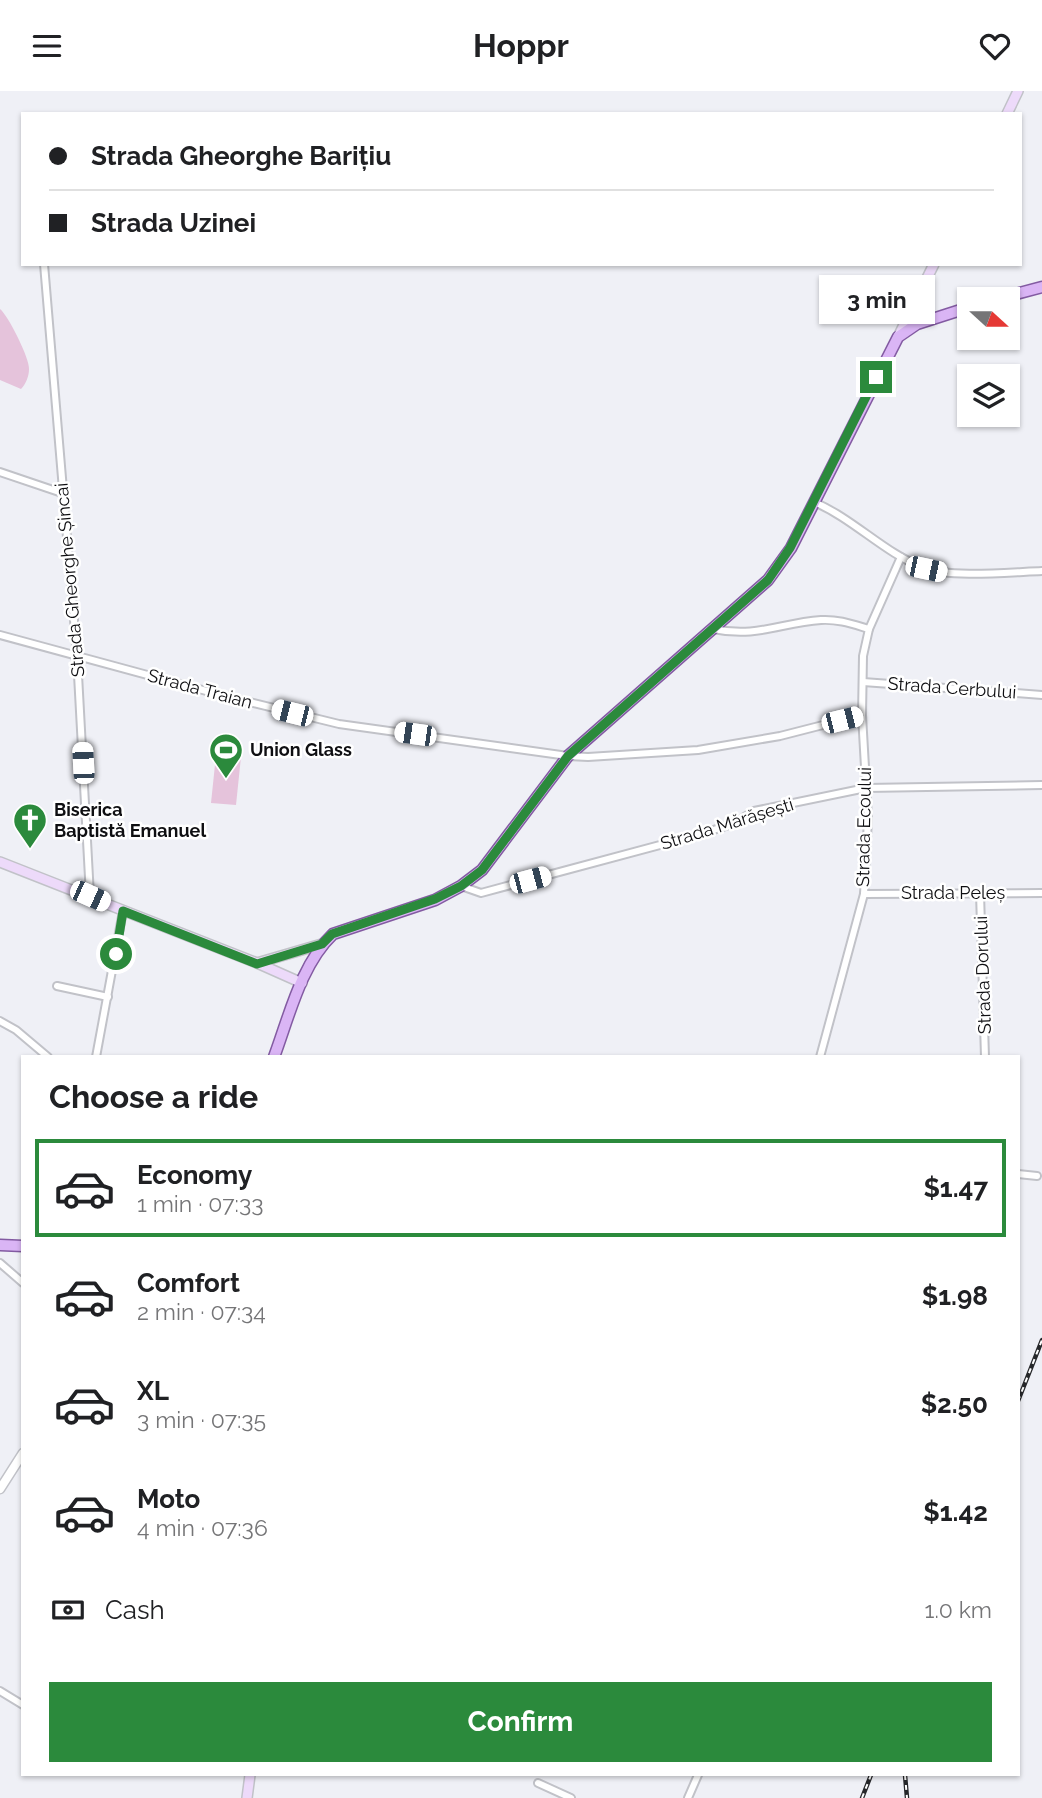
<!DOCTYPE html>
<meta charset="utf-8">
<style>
body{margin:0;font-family:Raleway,sans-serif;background:#f2f2f2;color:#202124;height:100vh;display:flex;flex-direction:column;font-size:26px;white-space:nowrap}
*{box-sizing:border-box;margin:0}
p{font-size:23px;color:#757577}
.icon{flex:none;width:38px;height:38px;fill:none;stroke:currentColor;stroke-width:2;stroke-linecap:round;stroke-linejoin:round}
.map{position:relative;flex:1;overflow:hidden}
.panel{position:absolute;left:21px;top:964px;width:999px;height:721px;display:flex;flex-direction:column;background:#fff;border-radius:0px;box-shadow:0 2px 5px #0004}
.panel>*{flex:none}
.banner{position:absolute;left:21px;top:21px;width:1001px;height:154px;border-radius:0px;box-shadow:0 2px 5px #0004;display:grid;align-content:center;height:154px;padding:0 28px;background:#fff}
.needle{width:46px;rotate:111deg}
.buttons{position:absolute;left:957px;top:196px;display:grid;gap:14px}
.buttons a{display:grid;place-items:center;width:63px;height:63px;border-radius:0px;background:#fff;box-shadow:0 2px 5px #0004;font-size:35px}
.end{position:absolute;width:32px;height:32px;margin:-16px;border:9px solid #2b8a3c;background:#fff;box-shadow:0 0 0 4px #fff}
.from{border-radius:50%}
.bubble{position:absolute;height:49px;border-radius:0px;background:#fff;box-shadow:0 2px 5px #0004;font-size:23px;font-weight:700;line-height:49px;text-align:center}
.car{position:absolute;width:21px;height:42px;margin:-21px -10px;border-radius:9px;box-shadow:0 0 5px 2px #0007;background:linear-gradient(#fff 24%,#345 0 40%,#fff 0 76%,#345 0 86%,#fff 0)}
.banner b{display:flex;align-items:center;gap:24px;height:66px;font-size:26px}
.banner b+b{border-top:2px solid #e0e0e0}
.banner i{width:18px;height:18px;background:#202124}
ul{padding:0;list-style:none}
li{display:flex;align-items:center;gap:21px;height:98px;margin:0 14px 10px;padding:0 14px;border:4px solid transparent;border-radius:0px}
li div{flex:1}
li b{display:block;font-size:26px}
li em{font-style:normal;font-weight:700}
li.active{border-color:#2b8a3c}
li>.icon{width:63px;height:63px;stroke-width:1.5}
h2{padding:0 28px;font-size:32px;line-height:84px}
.pay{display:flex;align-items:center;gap:18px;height:77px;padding:0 28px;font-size:26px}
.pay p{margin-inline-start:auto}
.primary-button{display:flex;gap:14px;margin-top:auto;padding:14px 28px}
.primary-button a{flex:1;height:80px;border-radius:0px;background:#2b8a3c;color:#fff;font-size:28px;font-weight:700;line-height:80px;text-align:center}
header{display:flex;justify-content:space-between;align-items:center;height:91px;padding:0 28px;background:#fff;font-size:32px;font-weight:700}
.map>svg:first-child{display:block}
.green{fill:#e5c3db}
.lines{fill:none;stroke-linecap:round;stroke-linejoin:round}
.minor-casing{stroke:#c1c2c8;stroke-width:10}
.tertiary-casing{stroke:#c1c2c8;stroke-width:11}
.secondary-casing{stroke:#c1c2c8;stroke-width:12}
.primary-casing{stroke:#835ba2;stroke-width:13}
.minor{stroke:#fff;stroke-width:6}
.tertiary{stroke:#fff;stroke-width:8}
.secondary{stroke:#eddafa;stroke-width:9}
.primary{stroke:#dab5f5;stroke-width:10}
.rail-casing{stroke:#26272a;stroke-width:4.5}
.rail{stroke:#fff;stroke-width:2;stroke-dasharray:5;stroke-linecap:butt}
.route{stroke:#2b8a3c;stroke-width:9}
.labels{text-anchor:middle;stroke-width:5;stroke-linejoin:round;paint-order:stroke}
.street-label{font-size:18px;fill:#0f0f12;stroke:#fff}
.poi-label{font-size:18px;font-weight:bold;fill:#0f0f12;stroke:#fff;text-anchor:start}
</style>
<header><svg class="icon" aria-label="menu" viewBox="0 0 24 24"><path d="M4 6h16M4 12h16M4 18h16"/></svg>Hoppr<svg class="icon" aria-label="heart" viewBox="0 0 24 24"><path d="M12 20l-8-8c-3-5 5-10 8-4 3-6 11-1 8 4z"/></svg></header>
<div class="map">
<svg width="1042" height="1707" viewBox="0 0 1042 1707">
<rect width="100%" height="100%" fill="#eff0f6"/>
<g class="green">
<path d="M0 218C8 224 30 268 29 278 29 285 26 293 21 298L0 289Z"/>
<polygon points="216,664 241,666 236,714 211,712"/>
</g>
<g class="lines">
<g class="minor-casing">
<g id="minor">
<polyline points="44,173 77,565 90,805"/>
<polyline points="0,381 62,402"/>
<path d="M814 411C854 428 884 462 924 477 949 487 1013 481 1042 480"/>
<path d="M713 538C757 547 780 532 821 529 838 528 852 533 869 538"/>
<polyline points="0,544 221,604 339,633 568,665 588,666 698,659 780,645 862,624"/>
<polyline points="863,591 1042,604"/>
<polyline points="461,795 481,802 701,743 735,732 754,720 866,697 1042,694"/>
<polyline points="980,802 985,966"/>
<polyline points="864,803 1042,802"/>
<polyline points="57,895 108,906"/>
<polyline points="0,930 16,939 48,966"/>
<polyline points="96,966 123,820"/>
<polyline points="820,966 864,803 868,728 862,624 863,565 869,538 901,466"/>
<polyline points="1018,1083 1037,1085"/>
<polyline points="0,1172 23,1192"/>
<polyline points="0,1600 23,1614"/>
<polyline points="538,1692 571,1707"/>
<polyline points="688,1707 698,1684"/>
</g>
</g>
<g class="tertiary-casing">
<polyline id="tertiary" points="0,1398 23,1362"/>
</g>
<g class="secondary-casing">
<g id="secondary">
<polyline points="1007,23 1018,0"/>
<polyline points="898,246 934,173"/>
<polyline points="0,771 257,872 302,892"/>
<polyline points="257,872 322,853"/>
<polyline points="247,1707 250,1684"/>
</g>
</g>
<g class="primary-casing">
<g id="primary">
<polyline points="997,208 1042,196"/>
<path d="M274 966C289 926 301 873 333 843L435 809 461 795 482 779 568 665 768 489 791 457 898 246 917 233 970 216"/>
<polyline points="0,1154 23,1155"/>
</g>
</g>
<use href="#minor" class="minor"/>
<use href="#tertiary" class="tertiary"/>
<use href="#secondary" class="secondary"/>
<use href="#primary" class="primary"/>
<g class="rail-casing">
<g id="rail">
<polyline points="1018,1310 1042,1249"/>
<polyline points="905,1684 907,1707"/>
<polyline points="862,1707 871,1684"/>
</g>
</g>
<use href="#rail" class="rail"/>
</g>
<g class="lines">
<polyline class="route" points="116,863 123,820 257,873 322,853 332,843 435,808 461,795 482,779 568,665 768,489 790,457 876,286"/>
</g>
<defs>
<g id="stadium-pin" transform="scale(1.75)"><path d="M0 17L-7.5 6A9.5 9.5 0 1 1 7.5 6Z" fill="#2b8a3c" stroke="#fff"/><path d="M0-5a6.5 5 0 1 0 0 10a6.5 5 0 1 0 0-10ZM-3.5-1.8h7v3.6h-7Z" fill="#fff"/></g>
<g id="church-pin" transform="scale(1.75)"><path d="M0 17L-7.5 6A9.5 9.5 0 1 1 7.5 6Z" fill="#2b8a3c" stroke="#fff"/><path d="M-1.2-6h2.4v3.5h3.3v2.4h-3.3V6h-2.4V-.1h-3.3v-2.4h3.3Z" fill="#fff"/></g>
</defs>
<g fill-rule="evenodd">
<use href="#stadium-pin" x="226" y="659"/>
<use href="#church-pin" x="30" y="729"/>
</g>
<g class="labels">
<g class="street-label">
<text transform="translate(70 489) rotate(-95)" y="6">Strada Gheorghe Șincai</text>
<text transform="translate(952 597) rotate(4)" y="6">Strada Cerbului</text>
<text transform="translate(200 598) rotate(15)" y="6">Strada Traian</text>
<text transform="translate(727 733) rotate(-17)" y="6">Strada Mărășești</text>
<text transform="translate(864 736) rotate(-89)" y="6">Strada Ecoului</text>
<text x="953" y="808">Strada Peleș</text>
<text transform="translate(983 884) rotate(-92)" y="6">Strada Dorului</text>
</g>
<g class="poi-label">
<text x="250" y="665">Union Glass</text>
<text x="54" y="725">Biserica<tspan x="54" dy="21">Baptistă Emanuel</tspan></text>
</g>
</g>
</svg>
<div class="buttons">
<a><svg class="needle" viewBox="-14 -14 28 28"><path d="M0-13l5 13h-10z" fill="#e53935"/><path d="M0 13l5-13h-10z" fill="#757577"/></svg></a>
<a><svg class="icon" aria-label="layers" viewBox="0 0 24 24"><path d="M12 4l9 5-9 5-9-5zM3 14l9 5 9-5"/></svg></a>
</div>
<i class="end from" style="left:116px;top:863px"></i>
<i class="end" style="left:876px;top:286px"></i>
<div class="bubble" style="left:819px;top:184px;width:116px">3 min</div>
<i class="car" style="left:926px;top:478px;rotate:102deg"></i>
<i class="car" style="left:292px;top:622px;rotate:284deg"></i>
<i class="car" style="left:842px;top:629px;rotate:76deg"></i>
<i class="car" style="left:415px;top:643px;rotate:278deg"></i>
<i class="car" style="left:83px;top:672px;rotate:357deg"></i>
<i class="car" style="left:530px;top:789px;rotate:75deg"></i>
<i class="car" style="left:90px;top:805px;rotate:114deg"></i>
<div class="banner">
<b><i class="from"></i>Strada Gheorghe Barițiu</b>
<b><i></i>Strada Uzinei</b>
</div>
<section class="panel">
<h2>Choose a ride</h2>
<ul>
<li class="active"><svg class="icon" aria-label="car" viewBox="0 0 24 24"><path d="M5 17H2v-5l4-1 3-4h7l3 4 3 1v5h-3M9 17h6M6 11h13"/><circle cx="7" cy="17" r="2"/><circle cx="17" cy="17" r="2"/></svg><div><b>Economy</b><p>1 min · 07:33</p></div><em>$1.47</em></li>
<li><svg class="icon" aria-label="car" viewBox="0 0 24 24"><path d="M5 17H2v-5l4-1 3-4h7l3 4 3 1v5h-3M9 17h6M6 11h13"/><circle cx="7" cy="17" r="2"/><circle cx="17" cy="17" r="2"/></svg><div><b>Comfort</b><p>2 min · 07:34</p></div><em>$1.98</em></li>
<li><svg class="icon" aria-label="car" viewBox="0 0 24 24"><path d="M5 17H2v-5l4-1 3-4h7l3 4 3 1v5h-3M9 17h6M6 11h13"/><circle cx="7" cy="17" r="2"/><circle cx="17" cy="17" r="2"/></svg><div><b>XL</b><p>3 min · 07:35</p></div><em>$2.50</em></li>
<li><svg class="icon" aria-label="car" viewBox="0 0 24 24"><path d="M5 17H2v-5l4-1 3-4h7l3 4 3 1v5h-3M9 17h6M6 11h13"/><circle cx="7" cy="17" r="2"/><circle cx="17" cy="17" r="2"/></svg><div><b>Moto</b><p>4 min · 07:36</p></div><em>$1.42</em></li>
</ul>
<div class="pay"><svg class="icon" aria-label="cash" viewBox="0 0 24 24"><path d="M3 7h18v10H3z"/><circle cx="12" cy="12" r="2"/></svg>Cash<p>1.0 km</p></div>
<div class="primary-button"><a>Confirm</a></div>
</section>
</div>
